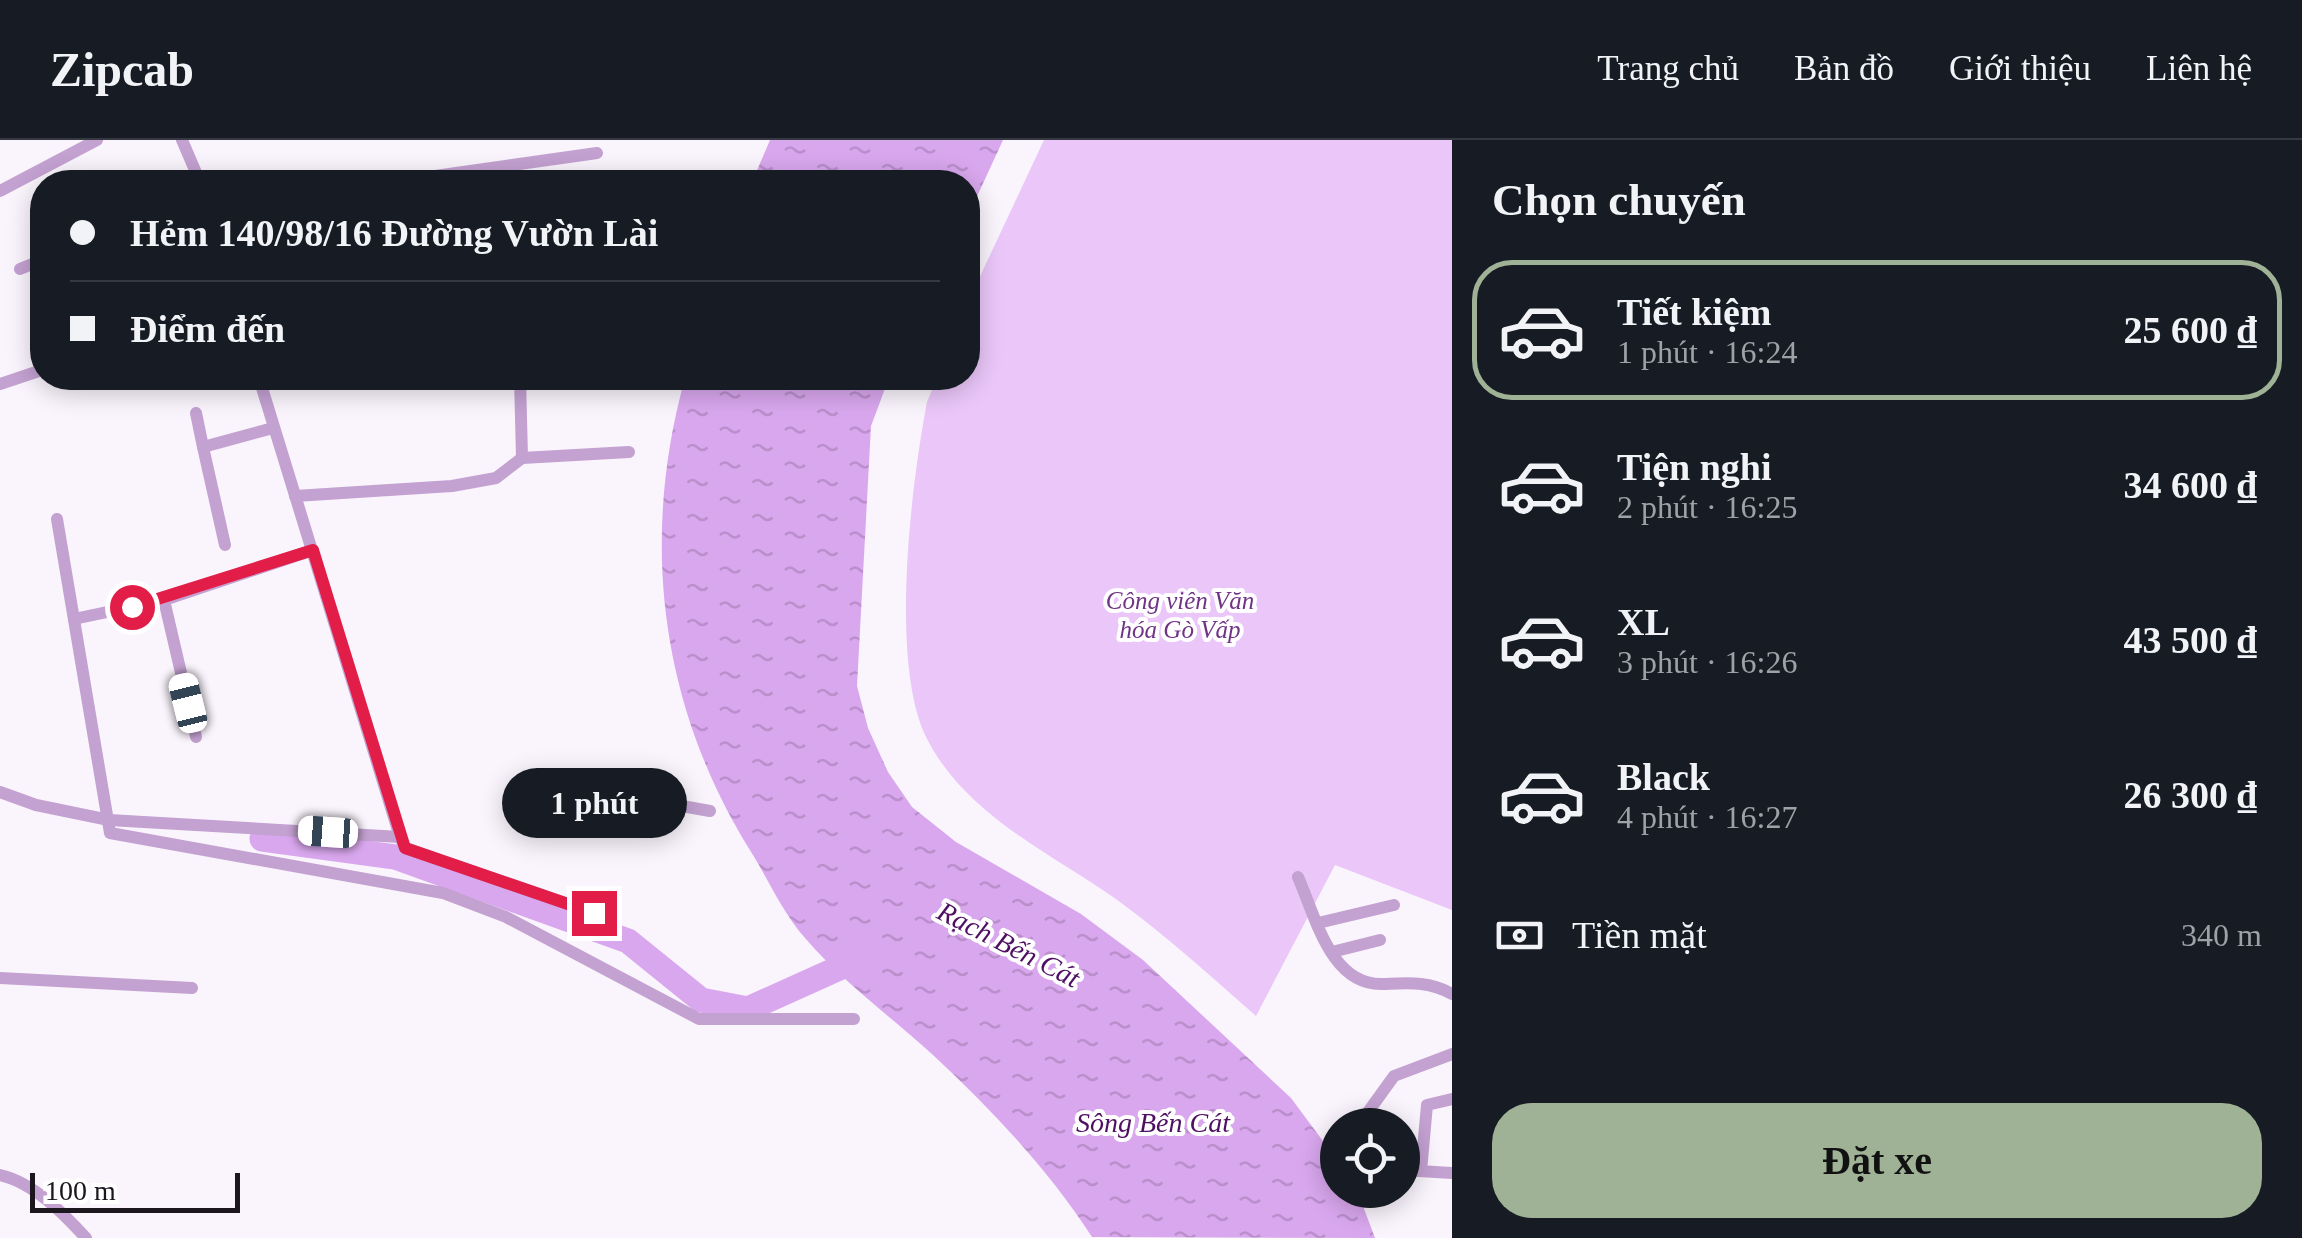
<!DOCTYPE html>
<html lang="vi">
<meta charset="utf-8">
<style>
body{margin:0;font-family:"Times New Roman",serif;background:#20242c;color:#f1f3f6;height:100vh;display:flex;flex-direction:column;font-size:38px;white-space:nowrap}
*{box-sizing:border-box;margin:0}
p{font-size:32px;color:#9ea1a6}
.icon{flex:none;width:55px;height:55px;fill:none;stroke:currentColor;stroke-width:2;stroke-linecap:round;stroke-linejoin:round}
.map{position:relative;flex:1;overflow:hidden}
.panel{display:flex;flex-direction:column;background:#171b24;width:850px}
.panel>*{flex:none}
.top-card{position:absolute;left:30px;top:30px;width:950px;height:220px;border-radius:40px;box-shadow:0 5px 25px #0003;display:grid;align-content:center;height:220px;padding:0 40px;background:#171b24}
.tools{position:absolute;left:1320px;top:968px;display:grid;gap:20px}
.tools a{display:grid;place-items:center;width:100px;height:100px;border-radius:50%;background:#171b24;box-shadow:0 5px 25px #0003;font-size:50px}
.scale{position:absolute;left:30px;bottom:25px;width:210px;box-sizing:border-box;padding-left:10px;border:5px solid #1c161e;border-top:0;font-size:28px;line-height:35px;white-space:nowrap;color:#1c161e;-webkit-text-stroke:8px #fff;paint-order:stroke}
.end{position:absolute;width:45px;height:45px;margin:-22px;border:12px solid #e11d48;background:#fff;box-shadow:0 0 0 5px #fff}
.from{border-radius:50%}
.bubble{position:absolute;height:70px;border-radius:35px;background:#171b24;box-shadow:0 5px 25px #0003;font-size:32px;font-weight:800;line-height:70px;text-align:center}
.car{position:absolute;width:30px;height:60px;margin:-30px -15px;border-radius:12px;box-shadow:0 0 8px 2px #0007;background:linear-gradient(#fff 24%,#345 0 40%,#fff 0 76%,#345 0 86%,#fff 0)}
.top-card b{display:flex;align-items:center;gap:35px;height:95px;font-size:38px}
.top-card b+b{border-top:2px solid #363941}
.top-card i{width:25px;height:25px;background:#f1f3f6}
ul{padding:0;list-style:none}
li{display:flex;align-items:center;gap:30px;height:140px;margin:0 20px 15px;padding:0 20px;border:5px solid transparent;border-radius:40px}
li div{flex:1}
li b{display:block;font-size:38px}
li em{font-style:normal;font-weight:800}
li.active{border-color:#9fb296}
li>.icon{width:90px;height:90px;stroke-width:1.5}
h2{padding:0 40px;font-size:45px;line-height:120px}
.pay{display:flex;align-items:center;gap:25px;height:110px;padding:0 40px;font-size:38px}
.pay p{margin-inline-start:auto}
.action{display:flex;gap:20px;margin-top:auto;padding:20px 40px}
.action a{flex:1;height:115px;border-radius:40px;background:#9fb296;color:#111;font-size:40px;font-weight:800;line-height:115px;text-align:center}
header{display:flex;align-items:center;gap:60px;box-sizing:border-box;height:140px;padding:0 50px;background:#171b24;border-bottom:2px solid #363941}
header strong{font-size:48px}
nav{display:flex;gap:55px;margin-inline-start:auto;font-size:35px}
main{display:flex;flex:1;min-height:0}
.map>svg:first-child{display:block}
.green{fill:#eac6f9}
.water{fill:url(#water-ripples)}
.lines{fill:none;stroke-linecap:round;stroke-linejoin:round}
.river{stroke:#d9a7ee;stroke-width:25}
.minor{stroke:#c3a1d1;stroke-width:12}
.route{stroke:#e11d48;stroke-width:12}
.labels{text-anchor:middle;stroke-width:8;stroke-linejoin:round;paint-order:stroke}
.park-label{font-size:25px;font-style:italic;fill:#703487;stroke:#fff}
.water-label{font-size:28px;font-style:italic;fill:#4f1064;stroke:#fff}
</style>
<header>
<strong>Zipcab</strong>
<nav><a>Trang chủ</a><a>Bản đồ</a><a>Giới thiệu</a><a>Liên hệ</a></nav>
</header>
<main>
<div class="map">
<svg width="1452" height="1098" viewBox="0 0 1452 1098">
<defs>
<pattern id="water-ripples" width="26" height="14" patternUnits="userSpaceOnUse" patternTransform="scale(2.5)"><rect width="26" height="14" fill="#d9a7ee"/><path d="M2 4q2-2 4 0t4 0M15 11q2-2 4 0t4 0" fill="none" stroke="#ba8fcc"/></pattern>
</defs>
<rect width="100%" height="100%" fill="#faf4fc"/>
<path class="green" d="M1044 0H1452V770L1335 725 1256 876C1211 836 1165 795 1116 759 1049 712 967 676 927 599 889 524 911 346 927 262L937 238H968V162Z"/>
<g class="water">
<polygon points="770,0 1003,0 968,76 968,42 752,42"/>
<path d="M685 238H889L871 286 857 546 868 588 888 632 912 667 956 702 1081 774 1143 820 1291 958 1337 1020 1338 1050H1357L1375 1098 1092 1097C1048 1029 992 970 933 915 890 876 843 842 805 798 783 773 770 743 753 715 661 570 639 403 685 238Z"/>
</g>
<g class="lines">
<polyline class="river" points="262,699 395,717 628,801 701,860 748,869 868,815"/>
<g class="minor">
<polyline points="182,0 200,42"/>
<polyline points="393,42 597,13"/>
<polyline points="0,51 97,0"/>
<polyline points="20,129 42,120"/>
<polyline points="520,238 522,318"/>
<polyline points="0,244 42,230"/>
<polyline points="196,273 203,307"/>
<polyline points="295,356 452,346 496,338 522,318 629,312"/>
<polyline points="57,379 110,693 443,753 506,777 699,879 854,879"/>
<polyline points="225,405 203,307 273,288"/>
<polyline points="164,460 196,597"/>
<polyline points="74,479 164,460 313,410"/>
<polyline points="558,644 710,671"/>
<polyline points="0,652 36,665 109,680 400,697 259,238"/>
<polyline points="400,697 405,708 594,773"/>
<path d="M1298 737C1316 778 1331 847 1384 844 1409 843 1429 841 1452 854"/>
<polyline points="1318,783 1394,765"/>
<polyline points="1332,812 1380,800"/>
<polyline points="0,838 192,848"/>
<polyline points="1368,972 1394,936 1452,914"/>
<polyline points="1402,1030 1452,1033"/>
<polyline points="1421,1031 1427,965 1452,959"/>
<path d="M0 1035C33 1042 64 1074 86 1098"/>
</g>
</g>
<g class="lines">
<polyline class="route" points="132,467 313,410 405,708 594,773"/>
</g>
<g class="labels">
<g class="park-label">
<text x="1180" y="469">Công viên Văn<tspan x="1180" dy="29">hóa Gò Vấp</tspan></text>
</g>
<g class="water-label">
<text transform="translate(1009 804) rotate(27)" y="10">Rạch Bến Cát</text>
<text x="1153" y="992">Sông Bến Cát</text>
</g>
</g>
</svg>
<div class="tools">
<a><svg class="icon" aria-label="locate" viewBox="0 0 24 24"><circle cx="12" cy="12" r="6"/><path d="M12 2v4M12 18v4M2 12h4M18 12h4"/></svg></a>
</div>
<div class="scale">100 m</div>
<i class="end from" style="left:132px;top:467px"></i>
<i class="end" style="left:594px;top:773px"></i>
<div class="bubble" style="left:502px;top:628px;width:185px">1 phút</div>
<i class="car" style="left:188px;top:563px;rotate:346deg"></i>
<i class="car" style="left:328px;top:692px;rotate:274deg"></i>
<div class="top-card">
<b><i class="from"></i>Hẻm 140/98/16 Đường Vườn Lài</b>
<b><i></i>Điểm đến</b>
</div>
</div>
<section class="panel">
<h2>Chọn chuyến</h2>
<ul>
<li class="active"><svg class="icon" aria-label="car" viewBox="0 0 24 24"><path d="M5 17H2v-5l4-1 3-4h7l3 4 3 1v5h-3M9 17h6M6 11h13"/><circle cx="7" cy="17" r="2"/><circle cx="17" cy="17" r="2"/></svg><div><b>Tiết kiệm</b><p>1 phút · 16:24</p></div><em>25 600 ₫</em></li>
<li><svg class="icon" aria-label="car" viewBox="0 0 24 24"><path d="M5 17H2v-5l4-1 3-4h7l3 4 3 1v5h-3M9 17h6M6 11h13"/><circle cx="7" cy="17" r="2"/><circle cx="17" cy="17" r="2"/></svg><div><b>Tiện nghi</b><p>2 phút · 16:25</p></div><em>34 600 ₫</em></li>
<li><svg class="icon" aria-label="car" viewBox="0 0 24 24"><path d="M5 17H2v-5l4-1 3-4h7l3 4 3 1v5h-3M9 17h6M6 11h13"/><circle cx="7" cy="17" r="2"/><circle cx="17" cy="17" r="2"/></svg><div><b>XL</b><p>3 phút · 16:26</p></div><em>43 500 ₫</em></li>
<li><svg class="icon" aria-label="car" viewBox="0 0 24 24"><path d="M5 17H2v-5l4-1 3-4h7l3 4 3 1v5h-3M9 17h6M6 11h13"/><circle cx="7" cy="17" r="2"/><circle cx="17" cy="17" r="2"/></svg><div><b>Black</b><p>4 phút · 16:27</p></div><em>26 300 ₫</em></li>
</ul>
<div class="pay"><svg class="icon" aria-label="cash" viewBox="0 0 24 24"><path d="M3 7h18v10H3z"/><circle cx="12" cy="12" r="2"/></svg>Tiền mặt<p>340 m</p></div>
<div class="action"><a>Đặt xe</a></div>
</section>
</main>
